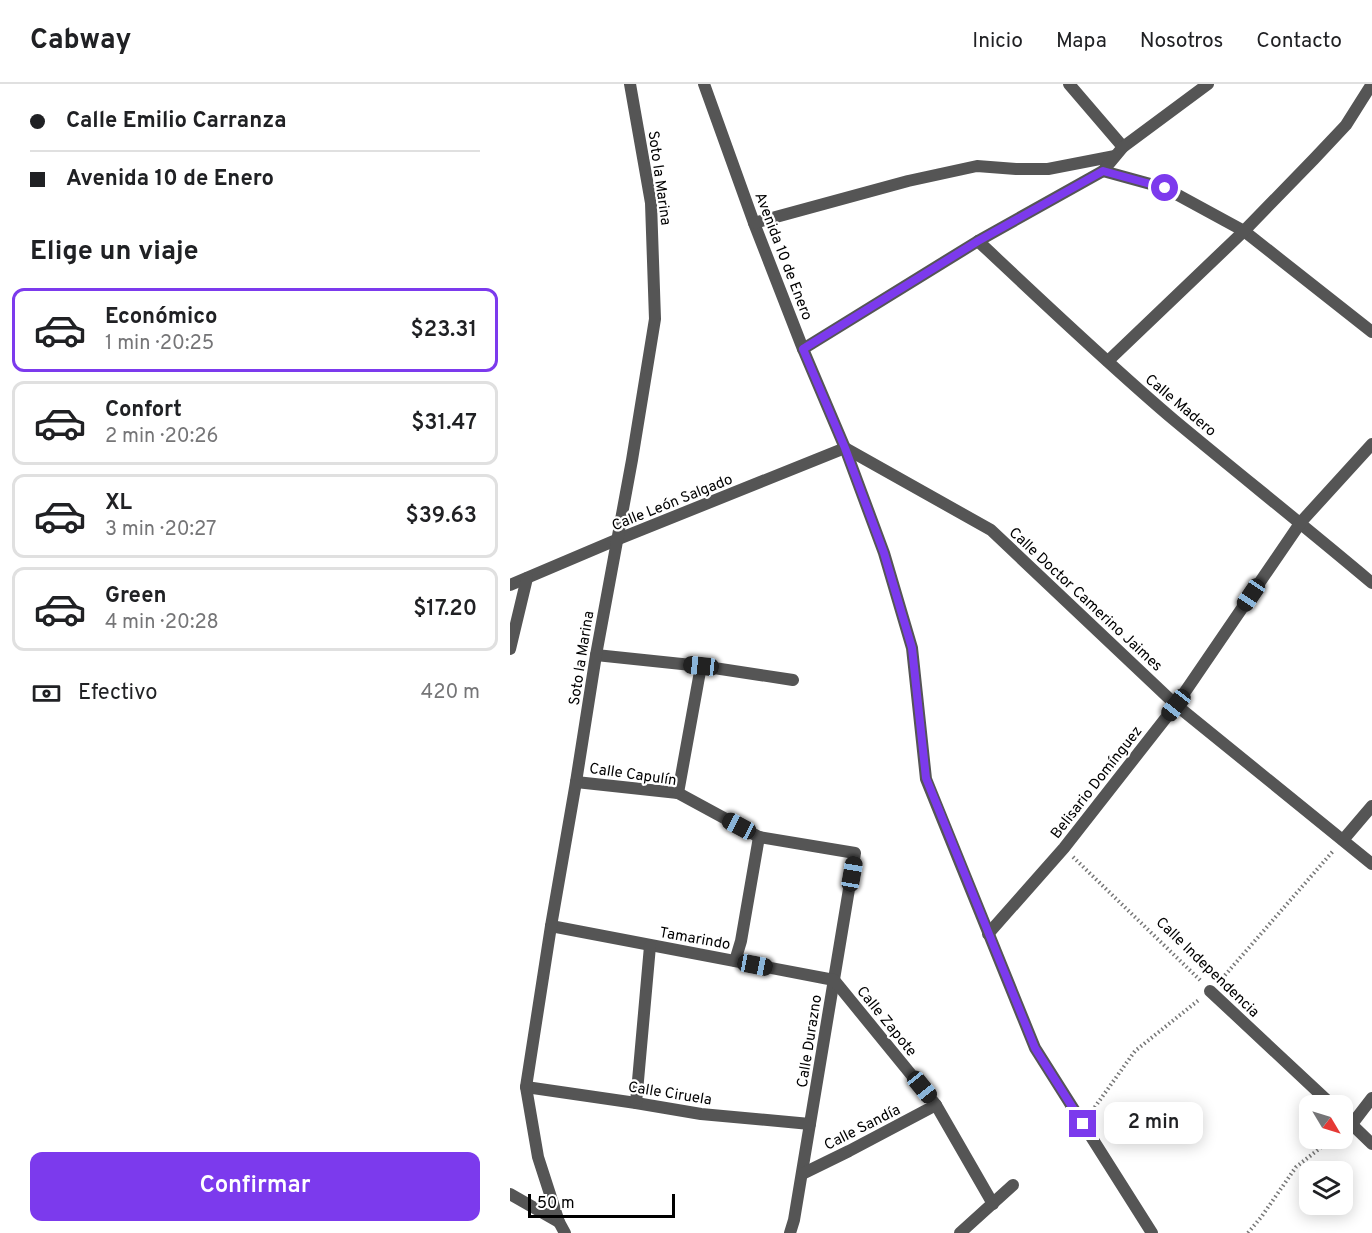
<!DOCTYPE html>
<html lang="es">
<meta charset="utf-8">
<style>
body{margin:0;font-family:Overpass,sans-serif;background:#f2f2f2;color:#202124;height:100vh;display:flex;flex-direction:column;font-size:22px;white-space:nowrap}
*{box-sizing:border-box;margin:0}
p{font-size:20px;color:#757577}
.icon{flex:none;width:33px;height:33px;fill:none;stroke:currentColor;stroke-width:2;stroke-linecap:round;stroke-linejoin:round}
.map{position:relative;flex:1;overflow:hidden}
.panel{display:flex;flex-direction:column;background:#fff;width:510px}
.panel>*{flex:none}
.banner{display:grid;align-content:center;height:132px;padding:0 30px;background:#fff}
.needle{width:39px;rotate:128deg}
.fabs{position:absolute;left:789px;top:1011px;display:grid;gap:12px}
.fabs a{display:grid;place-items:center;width:54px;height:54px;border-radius:12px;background:#fff;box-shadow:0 3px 15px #0003;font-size:30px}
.scale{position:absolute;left:18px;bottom:15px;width:147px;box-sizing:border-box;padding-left:6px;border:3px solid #000;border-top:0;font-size:16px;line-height:21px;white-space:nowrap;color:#000;-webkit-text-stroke:4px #fff;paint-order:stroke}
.end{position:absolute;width:27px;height:27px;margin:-14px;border:8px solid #7c3aed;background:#fff;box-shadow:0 0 0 3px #fff}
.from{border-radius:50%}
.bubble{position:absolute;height:42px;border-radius:12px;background:#fff;box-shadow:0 3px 15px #0003;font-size:20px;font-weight:600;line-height:42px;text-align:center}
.car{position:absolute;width:18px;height:36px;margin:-18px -9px;border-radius:8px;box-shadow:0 0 4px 2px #0007;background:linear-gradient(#222 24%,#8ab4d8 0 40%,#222 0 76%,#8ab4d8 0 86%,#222 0)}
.banner b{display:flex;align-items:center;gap:21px;height:57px;font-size:22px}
.banner b+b{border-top:2px solid #e0e0e0}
.banner i{width:15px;height:15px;background:#202124}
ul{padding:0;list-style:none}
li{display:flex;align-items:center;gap:18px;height:84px;margin:0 12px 9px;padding:0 18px;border:3px solid #e0e0e0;border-radius:12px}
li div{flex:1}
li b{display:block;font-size:22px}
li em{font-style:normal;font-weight:600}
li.active{border-color:#7c3aed}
li>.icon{width:54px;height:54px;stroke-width:1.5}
h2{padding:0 30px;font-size:27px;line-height:72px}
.pay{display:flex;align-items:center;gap:15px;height:66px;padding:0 30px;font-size:22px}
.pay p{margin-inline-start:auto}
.button{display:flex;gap:12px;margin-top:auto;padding:12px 30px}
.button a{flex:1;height:69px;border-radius:12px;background:#7c3aed;color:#fff;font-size:24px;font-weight:600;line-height:69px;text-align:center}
header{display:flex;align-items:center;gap:36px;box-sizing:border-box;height:84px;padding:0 30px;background:#fff;border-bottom:2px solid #e0e0e0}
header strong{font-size:28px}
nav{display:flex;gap:33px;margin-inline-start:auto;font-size:21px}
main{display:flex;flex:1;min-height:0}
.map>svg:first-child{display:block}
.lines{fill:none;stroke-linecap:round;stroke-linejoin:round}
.path{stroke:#777;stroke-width:4;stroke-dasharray:1.5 3;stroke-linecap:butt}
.street{stroke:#555;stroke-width:12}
.route{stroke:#7c3aed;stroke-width:8}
.labels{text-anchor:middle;stroke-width:4.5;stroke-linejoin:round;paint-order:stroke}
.street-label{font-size:15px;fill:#000;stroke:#fff}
</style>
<header>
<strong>Cabway</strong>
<nav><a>Inicio</a><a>Mapa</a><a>Nosotros</a><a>Contacto</a></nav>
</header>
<main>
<section class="panel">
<div class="banner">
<b><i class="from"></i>Calle Emilio Carranza</b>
<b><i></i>Avenida 10 de Enero</b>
</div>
<h2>Elige un viaje</h2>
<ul>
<li class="active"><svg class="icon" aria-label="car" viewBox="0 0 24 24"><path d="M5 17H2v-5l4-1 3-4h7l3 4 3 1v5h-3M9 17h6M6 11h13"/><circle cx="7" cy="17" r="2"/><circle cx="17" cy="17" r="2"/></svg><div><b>Económico</b><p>1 min · 20:25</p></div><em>$23.31</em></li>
<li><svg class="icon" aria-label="car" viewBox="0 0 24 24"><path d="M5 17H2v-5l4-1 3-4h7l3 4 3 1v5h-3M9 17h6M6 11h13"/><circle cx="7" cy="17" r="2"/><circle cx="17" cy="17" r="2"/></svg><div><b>Confort</b><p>2 min · 20:26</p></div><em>$31.47</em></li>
<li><svg class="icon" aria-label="car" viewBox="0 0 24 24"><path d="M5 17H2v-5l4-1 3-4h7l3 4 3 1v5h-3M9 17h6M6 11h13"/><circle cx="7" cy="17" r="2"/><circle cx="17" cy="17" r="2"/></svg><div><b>XL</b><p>3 min · 20:27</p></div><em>$39.63</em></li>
<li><svg class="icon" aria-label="car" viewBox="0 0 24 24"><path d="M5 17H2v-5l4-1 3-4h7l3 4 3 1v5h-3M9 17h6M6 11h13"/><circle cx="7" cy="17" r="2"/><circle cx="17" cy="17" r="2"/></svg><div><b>Green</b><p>4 min · 20:28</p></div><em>$17.20</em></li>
</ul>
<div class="pay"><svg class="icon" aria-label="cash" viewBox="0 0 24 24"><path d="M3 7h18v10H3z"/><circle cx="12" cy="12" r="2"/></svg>Efectivo<p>420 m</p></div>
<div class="button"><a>Confirmar</a></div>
</section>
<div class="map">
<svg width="862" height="1149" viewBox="0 0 862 1149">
<rect width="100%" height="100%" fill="#fff"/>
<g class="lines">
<g class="path">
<polyline points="563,773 691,897"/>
<polyline points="709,898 824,766"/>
<polyline points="582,1027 625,967 690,915"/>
<polyline points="738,1149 752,1132 786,1083 823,1054"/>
</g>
<g class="street">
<polyline points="194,0 244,139 293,265 335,364 374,469 402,564 416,695 525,964 642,1149"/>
<polyline points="559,0 613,63"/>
<polyline points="593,87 655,104 734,147 862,248"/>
<polyline points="244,139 398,97 467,82 506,85 538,85 605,72"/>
<path d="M468 157C533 218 597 279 664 336 730 391 797 444 862 499"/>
<polyline points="293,265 468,157 593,87 613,63 698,0"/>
<polyline points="598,277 734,147 804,75 836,41 860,3"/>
<polyline points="0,501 106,456 335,364 481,446 666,621 862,780"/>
<polyline points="0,565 17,494"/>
<polyline points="86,571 191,582 283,596"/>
<polyline points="66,698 168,709 249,753 345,769 284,1136 280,1149"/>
<polyline points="168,709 191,582"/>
<polyline points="833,756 862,722"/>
<polyline points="41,842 324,896 426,1021 483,1120"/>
<polyline points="478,850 554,764 666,621 791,438 862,360"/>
<polyline points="225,877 231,857 249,753"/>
<polyline points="700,907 823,1022"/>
<polyline points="16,1003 126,1019 191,1030 300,1040"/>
<polyline points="126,1019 140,862"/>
<polyline points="832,1031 862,1060"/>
<polyline points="842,1040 862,1014"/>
<polyline points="292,1090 339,1067 426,1021"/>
<polyline points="0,1110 49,1138"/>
<polyline points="55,1149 49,1138 28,1073 16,1003 41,842 66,698 86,571 122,376 145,235 141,119 120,0"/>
<polyline points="450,1149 503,1101"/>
</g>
</g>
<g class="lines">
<polyline class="route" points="573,1040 525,964 416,694 402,564 374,469 335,364 293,265 468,157 593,87 655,104"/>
</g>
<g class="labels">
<g class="street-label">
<text transform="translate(150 94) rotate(82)" y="5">Soto la Marina</text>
<text transform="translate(274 172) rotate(69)" y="5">Avenida 10 de Enero</text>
<text transform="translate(671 321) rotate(40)" y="5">Calle Madero</text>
<text transform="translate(162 418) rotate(-22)" y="5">Calle León Salgado</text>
<text transform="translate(576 515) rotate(43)" y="5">Calle Doctor Camerino Jaimes</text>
<text transform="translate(71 574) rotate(-81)" y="5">Soto la Marina</text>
<text transform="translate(123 690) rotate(8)" y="5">Calle Capulín</text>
<text transform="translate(586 698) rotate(-52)" y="5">Belisario Domínguez</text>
<text transform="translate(185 854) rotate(10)" y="5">Tamarindo</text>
<text transform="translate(698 883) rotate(44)" y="5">Calle Independencia</text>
<text transform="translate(377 937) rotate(51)" y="5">Calle Zapote</text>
<text transform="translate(299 957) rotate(-81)" y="5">Calle Durazno</text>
<text transform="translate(160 1009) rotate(9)" y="5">Calle Ciruela</text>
<text transform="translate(352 1043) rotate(-27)" y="5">Calle Sandía</text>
</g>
</g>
</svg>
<div class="fabs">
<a><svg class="needle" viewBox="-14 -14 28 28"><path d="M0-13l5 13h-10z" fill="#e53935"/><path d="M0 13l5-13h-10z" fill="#757577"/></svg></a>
<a><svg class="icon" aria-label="layers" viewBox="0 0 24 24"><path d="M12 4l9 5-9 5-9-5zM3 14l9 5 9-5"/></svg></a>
</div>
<div class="scale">50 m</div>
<i class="end from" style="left:655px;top:104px"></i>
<i class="end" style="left:573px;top:1040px"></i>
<div class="bubble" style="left:594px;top:1018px;width:99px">2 min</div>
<i class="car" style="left:741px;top:511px;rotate:214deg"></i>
<i class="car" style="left:191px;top:582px;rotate:276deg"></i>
<i class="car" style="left:666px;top:621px;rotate:218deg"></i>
<i class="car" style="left:229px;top:742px;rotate:298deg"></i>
<i class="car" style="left:342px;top:790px;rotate:10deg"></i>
<i class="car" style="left:245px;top:881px;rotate:101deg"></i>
<i class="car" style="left:412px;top:1003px;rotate:141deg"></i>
</div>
</main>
